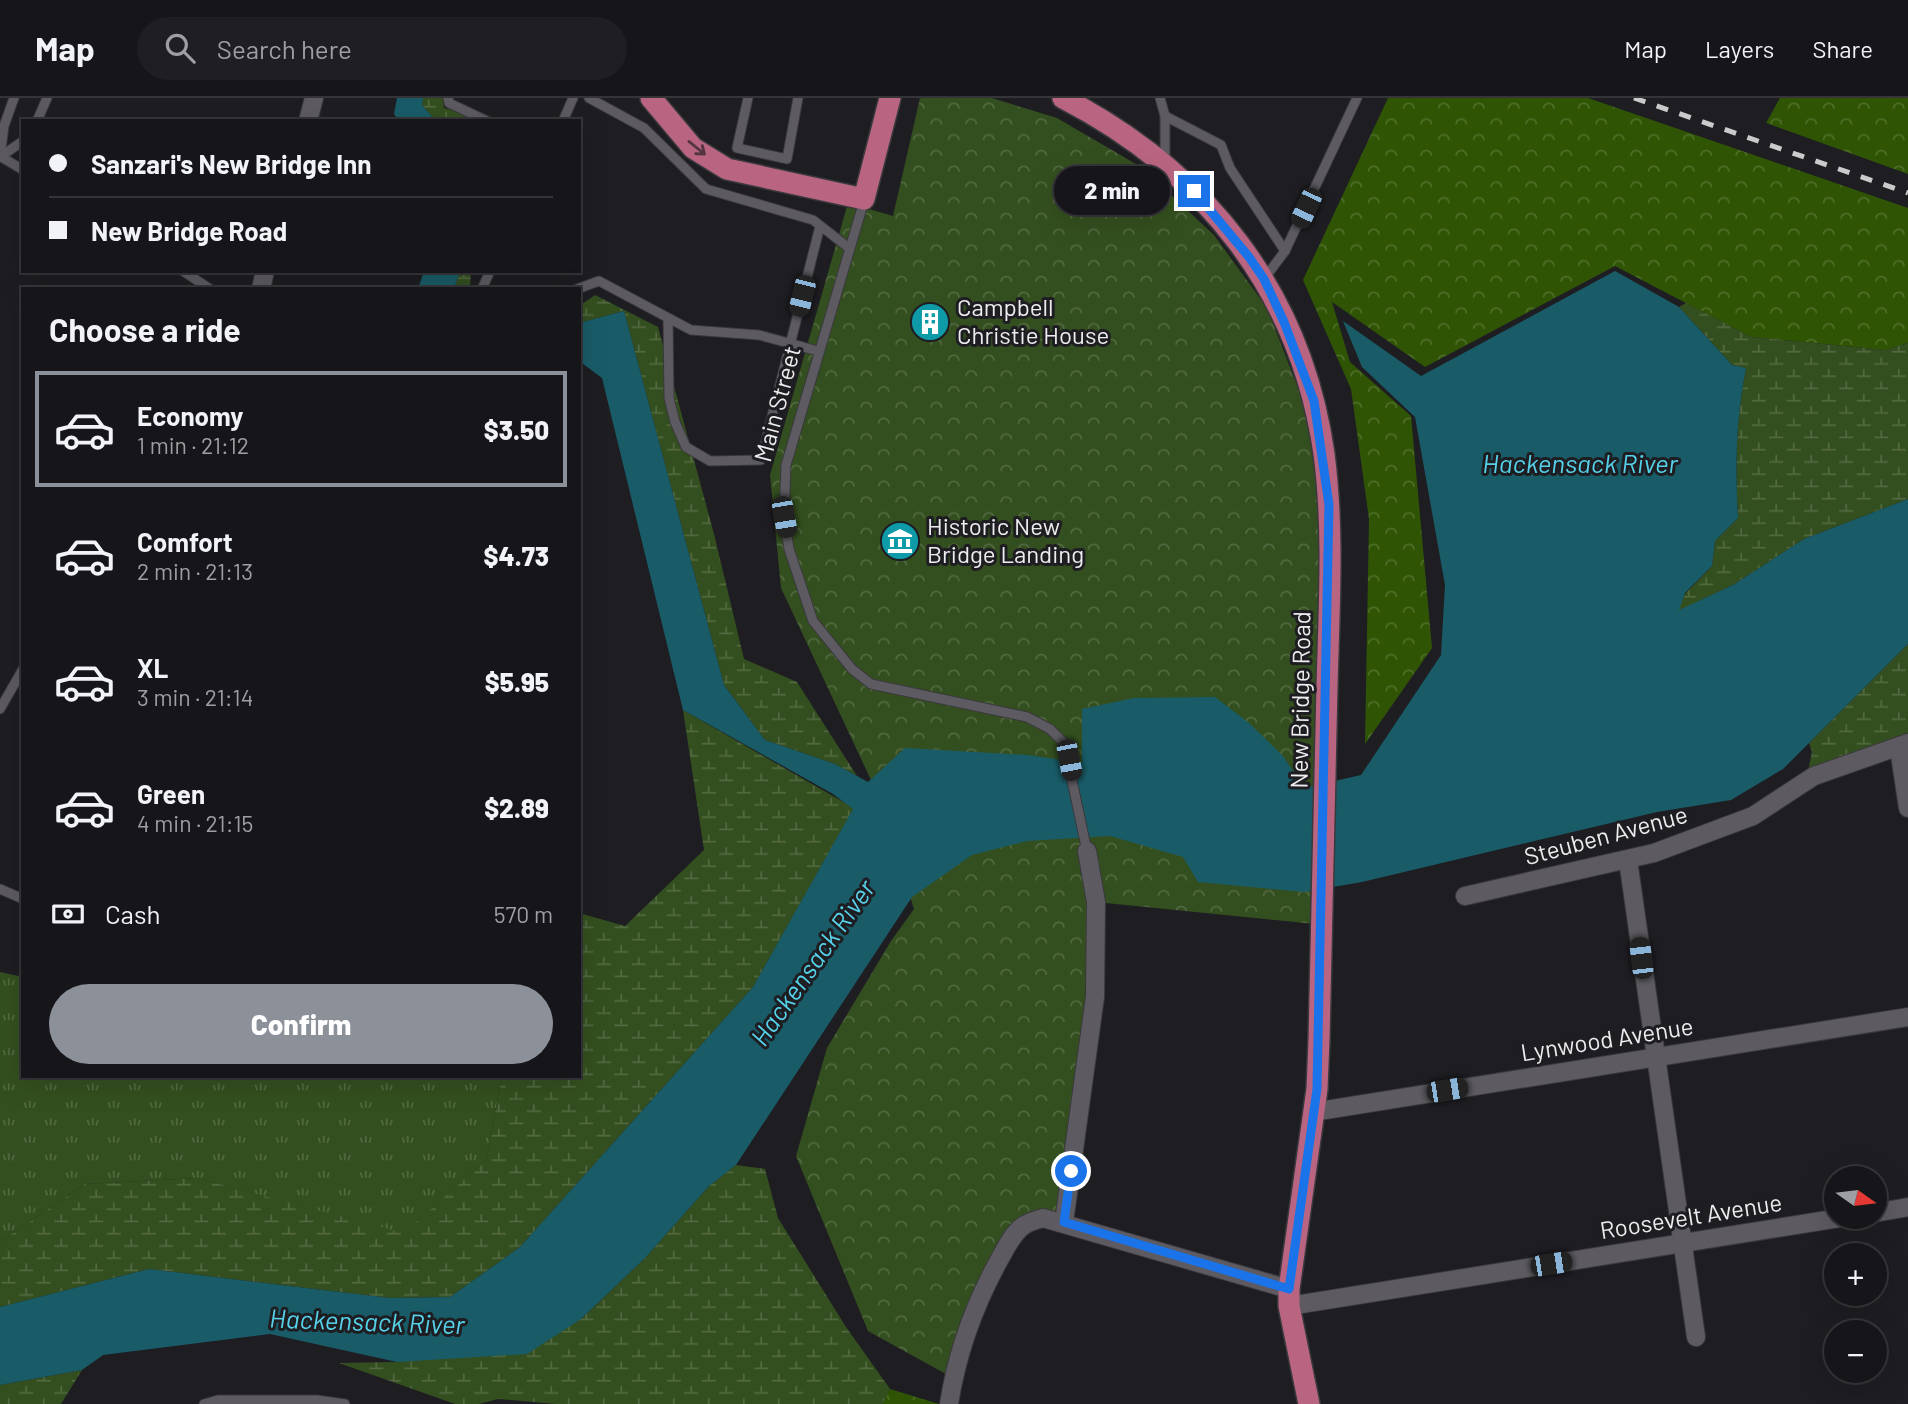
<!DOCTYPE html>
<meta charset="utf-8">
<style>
body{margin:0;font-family:Barlow,sans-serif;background:#1f1f23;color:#f1f3f6;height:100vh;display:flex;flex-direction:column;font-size:26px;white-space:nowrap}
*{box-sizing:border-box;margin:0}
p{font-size:23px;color:#9e9fa2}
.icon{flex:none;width:38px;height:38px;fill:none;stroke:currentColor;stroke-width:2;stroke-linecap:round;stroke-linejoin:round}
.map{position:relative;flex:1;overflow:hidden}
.panel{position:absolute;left:21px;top:189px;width:560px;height:791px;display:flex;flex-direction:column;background:#16161a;border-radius:0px;box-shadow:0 7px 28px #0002,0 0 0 2px #353539}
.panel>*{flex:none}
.hud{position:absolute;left:21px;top:21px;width:560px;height:154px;border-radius:0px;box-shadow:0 7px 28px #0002,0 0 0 2px #353539;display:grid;align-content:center;height:154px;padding:0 28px;background:#16161a}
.needle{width:46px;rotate:104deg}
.controls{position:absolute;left:1824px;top:1068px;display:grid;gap:14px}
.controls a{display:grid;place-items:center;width:63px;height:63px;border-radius:50%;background:#16161a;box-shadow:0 7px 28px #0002,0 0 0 2px #353539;font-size:35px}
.end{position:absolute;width:32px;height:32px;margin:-16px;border:9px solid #1a73e8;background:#fff;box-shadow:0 0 0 4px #fff}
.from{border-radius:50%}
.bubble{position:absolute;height:49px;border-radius:24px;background:#16161a;box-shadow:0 7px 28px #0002,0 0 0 2px #353539;font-size:23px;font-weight:800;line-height:49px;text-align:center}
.car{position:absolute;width:21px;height:42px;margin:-21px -10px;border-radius:9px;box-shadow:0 0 5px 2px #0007;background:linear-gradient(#222 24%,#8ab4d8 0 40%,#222 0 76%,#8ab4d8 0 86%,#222 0)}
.hud b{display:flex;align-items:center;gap:24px;height:66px;font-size:26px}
.hud b+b{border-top:2px solid #353539}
.hud i{width:18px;height:18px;background:#f1f3f6}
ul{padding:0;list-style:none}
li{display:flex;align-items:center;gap:21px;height:116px;margin:0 14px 10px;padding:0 14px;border:4px solid transparent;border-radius:0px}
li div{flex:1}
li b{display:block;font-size:26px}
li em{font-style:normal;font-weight:800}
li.selected{border-color:#8c9099}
li>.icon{width:63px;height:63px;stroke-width:1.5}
h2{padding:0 28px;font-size:32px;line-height:84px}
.pay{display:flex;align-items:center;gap:18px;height:77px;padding:0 28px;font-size:26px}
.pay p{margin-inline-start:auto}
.button{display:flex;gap:14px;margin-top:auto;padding:14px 28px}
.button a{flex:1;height:80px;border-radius:42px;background:#8c9099;color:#fff;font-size:28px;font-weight:800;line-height:80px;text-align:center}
header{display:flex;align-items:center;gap:42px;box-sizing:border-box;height:98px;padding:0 35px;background:#16161a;border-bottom:2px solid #353539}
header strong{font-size:33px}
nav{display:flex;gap:38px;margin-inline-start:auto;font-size:24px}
.search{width:490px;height:63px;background:#1f1f23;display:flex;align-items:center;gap:18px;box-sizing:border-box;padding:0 24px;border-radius:38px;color:#9e9fa2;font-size:26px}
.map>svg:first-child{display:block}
.grass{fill:url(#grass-tufts)}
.forest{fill:url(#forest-crowns)}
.wetland{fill:url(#wetland-marsh)}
.park{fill:url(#park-crowns)}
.water{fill:#195c68}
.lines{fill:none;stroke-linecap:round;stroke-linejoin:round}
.service-casing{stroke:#3a393d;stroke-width:11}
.minor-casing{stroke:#3a393d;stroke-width:20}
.primary-casing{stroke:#3a393d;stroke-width:24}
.service{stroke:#5d5b61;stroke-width:9}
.minor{stroke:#5d5b61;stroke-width:18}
.primary{stroke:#b96581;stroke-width:21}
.rail{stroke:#cac9cc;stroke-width:5;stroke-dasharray:12 12;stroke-linecap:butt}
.oneway{stroke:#543643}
.route{stroke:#1a73e8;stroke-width:9}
.labels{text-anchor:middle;stroke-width:6;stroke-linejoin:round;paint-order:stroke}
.poi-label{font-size:24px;fill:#edecef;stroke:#1e1d22;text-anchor:start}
.street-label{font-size:24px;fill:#edecef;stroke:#1e1d22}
.water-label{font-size:26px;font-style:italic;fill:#55d2e9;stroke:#1e1d22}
</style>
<header>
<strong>Map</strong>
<div class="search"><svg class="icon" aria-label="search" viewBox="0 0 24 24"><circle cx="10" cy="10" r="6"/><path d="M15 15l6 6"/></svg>Search here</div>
<nav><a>Map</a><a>Layers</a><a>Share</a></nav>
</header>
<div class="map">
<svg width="1908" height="1306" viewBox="0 0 1908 1306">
<defs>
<pattern id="grass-tufts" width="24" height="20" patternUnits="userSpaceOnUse" patternTransform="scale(1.75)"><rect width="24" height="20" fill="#344f1f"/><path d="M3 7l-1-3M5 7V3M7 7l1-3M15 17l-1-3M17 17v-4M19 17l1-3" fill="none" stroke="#526840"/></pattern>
<pattern id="forest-crowns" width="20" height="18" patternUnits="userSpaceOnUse" patternTransform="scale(1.75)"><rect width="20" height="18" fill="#2f5504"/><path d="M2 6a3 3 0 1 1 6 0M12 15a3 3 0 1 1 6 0" fill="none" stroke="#4d6e29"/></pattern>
<pattern id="wetland-marsh" width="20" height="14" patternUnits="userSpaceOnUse" patternTransform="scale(1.75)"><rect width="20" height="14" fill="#344f1f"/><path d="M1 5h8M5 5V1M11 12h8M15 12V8" fill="none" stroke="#526840"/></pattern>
<pattern id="park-crowns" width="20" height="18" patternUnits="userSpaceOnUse" patternTransform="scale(1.75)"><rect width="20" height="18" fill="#344f1f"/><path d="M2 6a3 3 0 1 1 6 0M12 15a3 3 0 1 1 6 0" fill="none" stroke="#526840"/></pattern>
</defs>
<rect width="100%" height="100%" fill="#1e1d22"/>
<polygon class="grass" points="0,874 23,879 23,978 502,978 486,1062 404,1136 197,1080 85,1086 0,1144"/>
<g class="forest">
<polygon points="1388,0 1588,0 1908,110 1908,245 1885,252 1751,239 1615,168 1425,269 1332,204 1350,264 1411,318 1432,550 1365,646 1369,421 1351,291 1303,182"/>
<polygon points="1780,0 1908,0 1908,76 1766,25"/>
<polygon points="890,1291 939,1306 882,1306"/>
</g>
<g class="wetland">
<polygon points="423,0 443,0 444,10 476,18 479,23 436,23 422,7"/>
<polygon points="460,173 471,173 470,191 454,191"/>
<polygon points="595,197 658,229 714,436 744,561 797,584 857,678 835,666 765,642 724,587 624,213 579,225 579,208"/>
<path d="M1686 205 1751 239 1885 252 1908 245V401L1804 441 1733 487 1678 513 1685 496 1712 468 1715 443 1738 420C1735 368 1736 321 1746 270L1732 267 1679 209Z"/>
<polygon points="1908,546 1908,640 1808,673 1812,654 1809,645"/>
<polygon points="683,612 854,710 753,889 520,1149 450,1199 390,1200 149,1171 0,1209 0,1144 85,1086 197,1080 404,1135 486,1062 502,978 579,978 579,815 625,828 704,752"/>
<polygon points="736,1067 765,1071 778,1120 846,1229 890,1291 882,1306 556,1306 498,1301 479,1306 455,1306 339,1265 397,1264 581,1221 644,1161 709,1088"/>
<polygon points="82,1272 61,1306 0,1306 0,1287"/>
</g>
<polygon class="park" points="920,0 992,0 1057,20 1141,69 1214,137 1267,210 1305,308 1323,409 1315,826 1096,804 1098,854 1057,1122 1012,1140 953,1280 868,1233 796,1058 827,950 891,843 914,811 878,697 781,490 770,377 848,105 893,118"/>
<g class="water">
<polygon points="397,0 423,0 422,7 436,23 399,23 394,16"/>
<polygon points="424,173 460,173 454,191 418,191"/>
<path d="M1615 173 1679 209 1732 267 1746 270C1736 321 1735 368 1738 420L1715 443 1712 468 1685 495 1679 512 1733 487 1804 441 1908 401V546L1783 671 1731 702 1657 714 1362 784 1304 794 1198 784 1183 759 1110 738 1027 743 972 757 912 799 736 1067 709 1088 644 1161 581 1221 527 1256 397 1264 270 1236 103 1257 82 1272 0 1287V1209L149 1171 390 1200 450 1199 520 1149 753 889 853 711 833 696 683 612 602 280 579 263V225L624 213 724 587 765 642 835 666 868 684 905 650 1028 657 1082 665V611L1134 600 1215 599 1249 625 1283 658 1304 690 1361 677 1441 557 1445 487 1415 319 1362 269 1343 223 1421 278Z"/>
</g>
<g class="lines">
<g class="service-casing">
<g id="service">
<polyline points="448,0 449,5 487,23"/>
<polyline points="589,0 644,30 706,91 813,122 849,150"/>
<polyline points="748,0 737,50 787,61 798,0"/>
<polyline points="1160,0 1165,18 1165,64"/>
<polyline points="1165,18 1221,47 1230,70 1285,153"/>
<polyline points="37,23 47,0"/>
<polyline points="563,23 573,0"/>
<polyline points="0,58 23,72"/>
<polyline points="0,59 4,28 14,0"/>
<polyline points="0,59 23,43"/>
<polyline points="864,103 786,367 784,419 789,451 813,523 852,571 871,586 1027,619 1050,631 1064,645 1087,753"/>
<polyline points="183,173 210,191"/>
<polyline points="1264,181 1285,153 1357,0"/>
<polyline points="482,191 490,173"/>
<polyline points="577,191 599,183 691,232 759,237 818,253"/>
<polyline points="668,220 669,300 675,324 686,349 710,363 761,362 820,128"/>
<polyline points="0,611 23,571"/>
<polyline points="0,791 23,801"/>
<polyline points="204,1306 218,1302 317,1302 345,1306"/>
</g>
</g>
<g class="minor-casing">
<g id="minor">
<polyline points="308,23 314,0"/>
<polyline points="261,191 265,173"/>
<polyline points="1899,650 1908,710"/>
<polyline points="1628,762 1696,1239"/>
<polyline points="1465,798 1654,755 1753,718 1814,678 1908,645"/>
<polyline points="1313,1014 1908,919"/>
<polyline points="1874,1115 1908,1109"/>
<polyline points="1064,1124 1095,899 1096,804 1087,753"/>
<polyline points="1289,1208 1852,1118"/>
<path d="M949 1306C957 1254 973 1210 998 1164 1005 1152 1011 1137 1023 1128 1028 1124 1036 1122 1043 1120L1289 1191"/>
</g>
</g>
<g class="primary-casing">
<g id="primary">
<polyline points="651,0 693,50 727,71 864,101 890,0"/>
<path d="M1063 0C1206 74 1301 194 1324 356 1334 432 1329 511 1327 588 1325 706 1322 824 1319 942L1317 991 1289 1191V1208L1309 1306"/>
</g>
</g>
<use href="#service" class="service"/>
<use href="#minor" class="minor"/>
<use href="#primary" class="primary"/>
<polyline class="rail" points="1634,0 1908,95"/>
</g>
<defs><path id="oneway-shaft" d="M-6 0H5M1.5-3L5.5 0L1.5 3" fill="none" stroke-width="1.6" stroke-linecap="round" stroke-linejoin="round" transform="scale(1.75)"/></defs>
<use class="oneway" href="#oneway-shaft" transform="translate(697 50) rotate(39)"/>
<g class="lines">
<polyline class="route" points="1071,1073 1064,1124 1289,1191 1317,991 1329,407 1314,303 1284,224 1264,181 1249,159 1194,93"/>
</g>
<defs>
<g id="building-disc" transform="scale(2.0125)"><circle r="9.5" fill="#0f9aa8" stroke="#1e1d22"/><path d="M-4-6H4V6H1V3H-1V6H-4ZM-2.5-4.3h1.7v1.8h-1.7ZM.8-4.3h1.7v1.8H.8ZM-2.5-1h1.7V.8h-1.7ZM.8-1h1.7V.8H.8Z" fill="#fff"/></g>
<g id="museum-disc" transform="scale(2.0125)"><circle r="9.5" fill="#0f9aa8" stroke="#1e1d22"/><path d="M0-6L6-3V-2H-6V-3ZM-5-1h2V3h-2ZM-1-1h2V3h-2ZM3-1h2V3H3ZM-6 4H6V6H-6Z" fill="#fff"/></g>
</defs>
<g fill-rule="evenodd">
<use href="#building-disc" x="930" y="224"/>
<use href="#museum-disc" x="900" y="443"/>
</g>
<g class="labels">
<g class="poi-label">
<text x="957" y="218">Campbell<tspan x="957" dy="28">Christie House</tspan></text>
<text x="927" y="437">Historic New<tspan x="927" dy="28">Bridge Landing</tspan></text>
</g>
<g class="street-label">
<text transform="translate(778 306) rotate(-75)" y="8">Main Street</text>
<text transform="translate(1301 602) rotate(-89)" y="8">New Bridge Road</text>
<text transform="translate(1606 738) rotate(-15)" y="8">Steuben Avenue</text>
<text transform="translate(1607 942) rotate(-9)" y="8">Lynwood Avenue</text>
<text transform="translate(1691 1119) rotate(-9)" y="8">Roosevelt Avenue</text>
</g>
<g class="water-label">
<text x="1580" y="375">Hackensack River</text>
<text transform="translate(813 865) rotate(-55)" y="9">Hackensack River</text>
<text transform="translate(367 1224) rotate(2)" y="9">Hackensack River</text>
</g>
</g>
</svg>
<div class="controls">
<a><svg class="needle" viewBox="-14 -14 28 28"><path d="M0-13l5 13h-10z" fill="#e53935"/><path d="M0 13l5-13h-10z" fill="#9e9fa2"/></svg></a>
<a>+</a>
<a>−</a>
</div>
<i class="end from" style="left:1071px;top:1073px"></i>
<i class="end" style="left:1194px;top:93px"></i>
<div class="bubble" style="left:1054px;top:68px;width:116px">2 min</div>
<i class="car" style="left:1306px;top:110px;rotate:205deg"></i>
<i class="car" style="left:802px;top:198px;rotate:194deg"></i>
<i class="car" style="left:784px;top:419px;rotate:170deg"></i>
<i class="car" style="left:1069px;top:662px;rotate:169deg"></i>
<i class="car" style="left:1641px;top:860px;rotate:353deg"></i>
<i class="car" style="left:1447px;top:992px;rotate:81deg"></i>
<i class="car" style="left:1551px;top:1166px;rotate:81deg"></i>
<div class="hud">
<b><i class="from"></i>Sanzari's New Bridge Inn</b>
<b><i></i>New Bridge Road</b>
</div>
<section class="panel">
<h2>Choose a ride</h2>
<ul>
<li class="selected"><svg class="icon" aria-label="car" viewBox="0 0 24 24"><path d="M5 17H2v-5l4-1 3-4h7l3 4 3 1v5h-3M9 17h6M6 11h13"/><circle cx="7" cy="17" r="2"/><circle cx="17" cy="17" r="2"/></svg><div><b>Economy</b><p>1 min · 21:12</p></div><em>$3.50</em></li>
<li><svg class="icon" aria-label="car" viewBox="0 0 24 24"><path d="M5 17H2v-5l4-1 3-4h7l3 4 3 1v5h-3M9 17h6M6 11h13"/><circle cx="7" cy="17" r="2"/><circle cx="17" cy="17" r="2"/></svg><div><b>Comfort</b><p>2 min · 21:13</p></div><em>$4.73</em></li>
<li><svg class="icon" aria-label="car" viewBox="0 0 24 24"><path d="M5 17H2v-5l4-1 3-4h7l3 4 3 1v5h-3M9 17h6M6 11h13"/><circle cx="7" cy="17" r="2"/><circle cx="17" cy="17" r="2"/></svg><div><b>XL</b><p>3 min · 21:14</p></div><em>$5.95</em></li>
<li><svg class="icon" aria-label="car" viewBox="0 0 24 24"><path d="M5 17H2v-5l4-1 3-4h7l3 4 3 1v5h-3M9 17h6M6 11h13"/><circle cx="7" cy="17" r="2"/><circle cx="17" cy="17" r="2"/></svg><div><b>Green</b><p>4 min · 21:15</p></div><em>$2.89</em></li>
</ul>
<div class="pay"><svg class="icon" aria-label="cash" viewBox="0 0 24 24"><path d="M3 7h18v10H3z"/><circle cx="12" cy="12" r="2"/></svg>Cash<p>570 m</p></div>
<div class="button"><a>Confirm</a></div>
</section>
</div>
